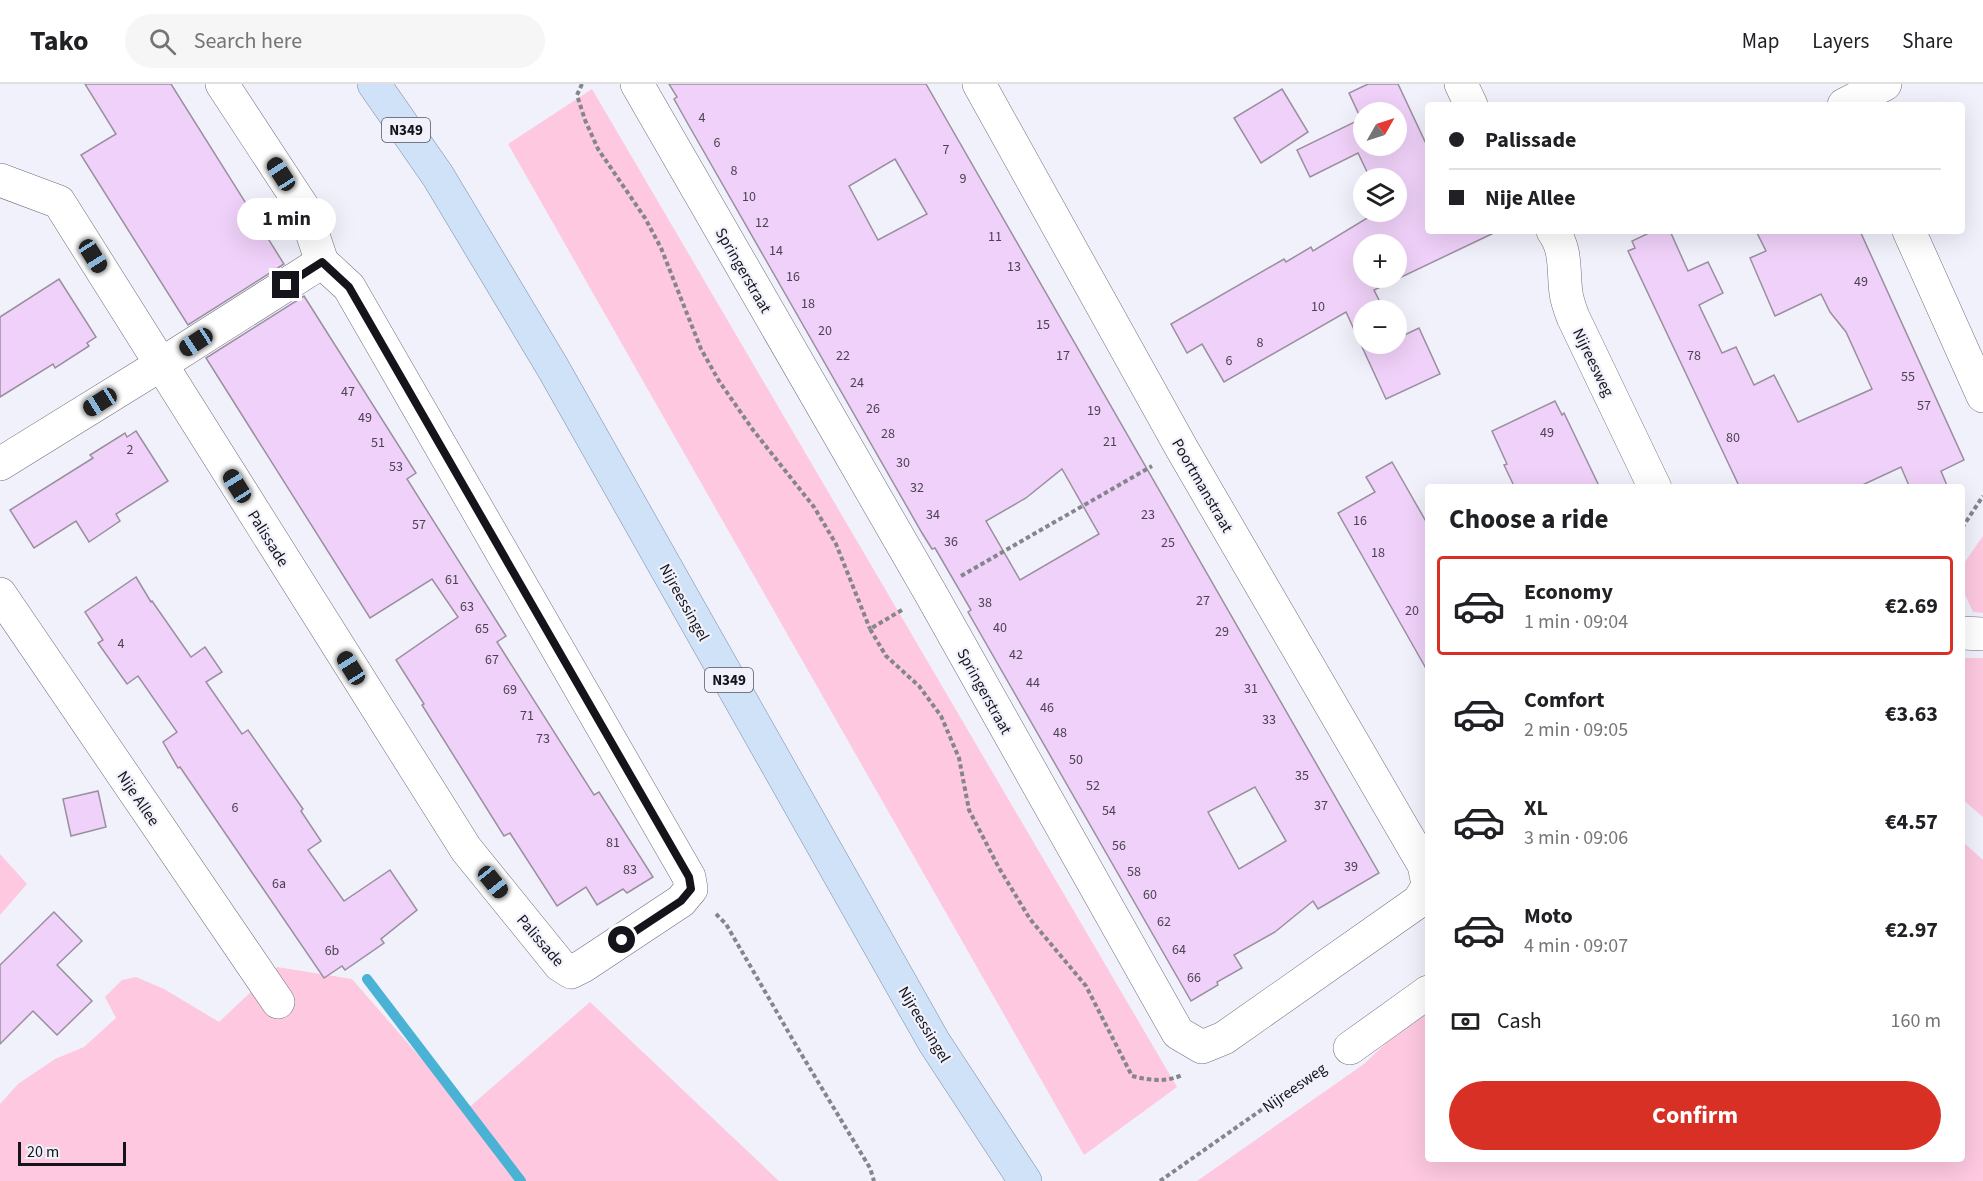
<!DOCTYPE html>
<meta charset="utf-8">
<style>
body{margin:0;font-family:"Source Sans 3",sans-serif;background:#f6f6f6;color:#202124;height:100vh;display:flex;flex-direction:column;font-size:22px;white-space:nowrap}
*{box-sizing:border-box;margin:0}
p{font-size:20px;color:#757577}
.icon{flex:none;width:33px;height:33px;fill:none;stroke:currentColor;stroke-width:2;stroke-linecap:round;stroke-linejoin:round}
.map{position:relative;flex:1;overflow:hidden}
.panel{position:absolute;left:1425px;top:400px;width:540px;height:678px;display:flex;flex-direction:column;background:#fff;border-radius:6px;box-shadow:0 6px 24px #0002}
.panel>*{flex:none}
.hud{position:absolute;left:1425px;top:18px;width:540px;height:132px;border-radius:6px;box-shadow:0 6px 24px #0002;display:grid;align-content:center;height:132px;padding:0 24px;background:#fff}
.needle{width:39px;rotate:51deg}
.controls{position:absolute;left:1353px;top:18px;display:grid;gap:12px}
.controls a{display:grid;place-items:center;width:54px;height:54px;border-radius:50%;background:#fff;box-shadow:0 6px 24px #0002;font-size:30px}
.scale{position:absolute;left:18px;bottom:15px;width:108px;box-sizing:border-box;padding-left:6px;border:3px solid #14141a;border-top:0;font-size:16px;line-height:21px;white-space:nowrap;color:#14141a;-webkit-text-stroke:4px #f1f1fc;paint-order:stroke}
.end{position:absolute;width:27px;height:27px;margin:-14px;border:8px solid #14141a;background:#fff;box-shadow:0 0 0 3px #fff}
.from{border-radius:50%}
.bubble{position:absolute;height:42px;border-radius:21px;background:#fff;box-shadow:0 6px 24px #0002;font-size:20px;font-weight:700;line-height:42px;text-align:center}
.car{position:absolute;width:18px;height:36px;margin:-18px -9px;border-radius:8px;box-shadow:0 0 4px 2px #0007;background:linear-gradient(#222 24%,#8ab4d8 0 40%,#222 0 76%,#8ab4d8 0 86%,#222 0)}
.hud b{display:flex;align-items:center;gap:21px;height:57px;font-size:22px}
.hud b+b{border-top:2px solid #e0e0e0}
.hud i{width:15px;height:15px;background:#202124}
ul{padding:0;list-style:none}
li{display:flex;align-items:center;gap:18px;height:99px;margin:0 12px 9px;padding:0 12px;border:3px solid transparent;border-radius:6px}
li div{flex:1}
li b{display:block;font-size:22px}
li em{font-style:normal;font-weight:700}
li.active{border-color:#d93025}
li>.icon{width:54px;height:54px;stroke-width:1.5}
h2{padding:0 24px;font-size:27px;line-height:72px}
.pay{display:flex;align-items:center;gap:15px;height:66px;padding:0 24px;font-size:22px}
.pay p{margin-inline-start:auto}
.primary-button{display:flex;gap:12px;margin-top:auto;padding:12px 24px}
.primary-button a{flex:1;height:69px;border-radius:36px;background:#d93025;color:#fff;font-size:24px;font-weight:700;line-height:69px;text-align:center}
header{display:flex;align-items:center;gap:36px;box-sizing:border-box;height:84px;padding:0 30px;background:#fff;border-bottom:2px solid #e0e0e0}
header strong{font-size:28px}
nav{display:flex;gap:33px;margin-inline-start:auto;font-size:21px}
.search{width:420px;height:54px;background:#f6f6f6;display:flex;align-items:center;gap:15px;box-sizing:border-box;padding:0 21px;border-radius:33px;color:#757577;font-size:22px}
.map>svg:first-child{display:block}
.green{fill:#fdc8e0}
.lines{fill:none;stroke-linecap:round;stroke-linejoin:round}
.stream{stroke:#4ab2d4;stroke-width:10}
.building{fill:#f0d1f9;stroke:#9a8f9e;stroke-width:1.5;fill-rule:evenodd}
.minor-casing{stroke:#6f6e7e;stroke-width:34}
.major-casing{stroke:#798da8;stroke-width:34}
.path{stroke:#85858d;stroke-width:4;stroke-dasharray:4.5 3;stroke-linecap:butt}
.minor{stroke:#fff;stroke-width:33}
.major{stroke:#cfe2f8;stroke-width:33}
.route{stroke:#14141a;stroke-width:8}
.labels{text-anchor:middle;stroke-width:4.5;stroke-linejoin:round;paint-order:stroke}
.number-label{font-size:14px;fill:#4b4352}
.shield{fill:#f1f1fc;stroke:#56565e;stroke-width:1.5}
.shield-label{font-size:15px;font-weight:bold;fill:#14141a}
.street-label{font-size:16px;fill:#14141a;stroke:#f1f1fc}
</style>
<header>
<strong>Tako</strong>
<div class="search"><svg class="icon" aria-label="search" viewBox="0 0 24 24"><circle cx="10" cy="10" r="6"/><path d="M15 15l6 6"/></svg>Search here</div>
<nav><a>Map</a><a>Layers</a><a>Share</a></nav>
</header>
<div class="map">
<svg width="1983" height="1097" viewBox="0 0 1983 1097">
<rect width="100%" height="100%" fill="#f1f1fc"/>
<g class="green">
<polygon points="592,5 1177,1003 1084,1071 508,60"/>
<polygon points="1983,452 1983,529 1973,528 1962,504 1962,482"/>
<polygon points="1962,574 1983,574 1983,733 1962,715"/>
<polygon points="1962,757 1983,776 1983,1097 1197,1097 1364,980 1385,960 1428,929 1428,1076 1962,1076"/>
<polygon points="0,770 27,800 0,831"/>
<polygon points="277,883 352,895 466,1026 590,918 779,1097 0,1097 0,1020 18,1000 55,975 84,963 116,934 105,913 122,896 136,893 164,905 219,938"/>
</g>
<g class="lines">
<polyline class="stream" points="367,895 521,1097"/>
</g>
<g class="building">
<polygon points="85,0 171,0 284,180 188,241 81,71 116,50"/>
<path d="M669 0H926L1379 789 1318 825 1313 817 1275 848 1234 871 1242 884 1217 898 1218 901 1191 917 968 528 971 526 935 464 932 465 922 449 688 40 674 15 677 13ZM895 75 927 130 878 156 849 102ZM1062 385 1099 450 1020 496 986 437 1026 414ZM1255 703 1286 757 1239 785 1208 728Z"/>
<path d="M1368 0H1398L1428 64V147H1498L1374 206 1384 226H1364V260H1396V255L1419 244 1440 290 1386 315 1346 228 1224 298 1202 260 1187 269 1171 240 1284 175 1286 178 1311 163 1313 167 1377 128H1396V94H1370L1358 69 1310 93 1297 66 1361 35 1349 9ZM1364 28H1396V62H1364ZM1364 160H1396V194H1364Z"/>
<polygon points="1282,5 1308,48 1261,79 1234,34"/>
<polygon points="1653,147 1670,147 1688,187 1708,178 1723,209 1699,221 1722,269 1736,263 1754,301 1774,291 1798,338 1872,305 1846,248 1830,228 1821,210 1775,232 1750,174 1766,167 1756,147 1860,147 1964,376 1941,387 1948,404 1910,404 1901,383 1856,404 1740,404 1628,167 1635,164 1632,157"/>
<polygon points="59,195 96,253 87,259 89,262 55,284 53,280 0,313 0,233"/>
<polygon points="304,212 416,389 407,395 506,552 497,558 594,711 599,708 653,793 627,809 623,805 597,821 586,803 557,822 510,749 504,752 422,621 424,620 396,576 458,533 432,495 370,534 206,274"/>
<polygon points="1555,317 1562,331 1564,329 1600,404 1515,404 1504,381 1507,380 1492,347"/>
<polygon points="136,347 168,397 116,430 120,437 89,458 76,437 34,464 10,426 93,374 90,371 125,349 127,353"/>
<polygon points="1392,378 1428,441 1428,588 1338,429 1375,408 1366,393"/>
<polygon points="136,493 151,518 152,517 191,573 205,563 222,588 206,598 242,650 248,646 303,725 301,727 321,757 308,766 344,817 390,786 417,826 381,855 384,859 345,886 342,882 324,894 180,683 178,684 163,658 177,648 138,592 127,600 98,559 103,556 85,528"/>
<polygon points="98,707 106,743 71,752 63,715"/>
<polygon points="54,828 82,857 57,881 92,917 57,951 33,927 0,960 0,881"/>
</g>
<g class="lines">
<g class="minor-casing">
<g id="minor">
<polyline points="637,0 931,510 1178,949 1202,963 1224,954 1419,817 1428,802"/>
<polyline points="979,0 1182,365 1424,781 1428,800"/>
<polyline points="1461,0 1471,21"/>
<polyline points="1844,21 1885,0"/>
<polyline points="0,96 59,118 466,765 560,881 571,888 583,882 681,817 691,805 689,793 349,203 322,178 304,125 222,0"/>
<path d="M1553 147C1567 166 1563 187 1566 209 1567 217 1570 225 1573 233L1655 404"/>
<polyline points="1909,147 1983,312"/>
<polyline points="0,380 160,281 322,178"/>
<polyline points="0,510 278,918"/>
<polyline points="1962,549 1983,550"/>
<polyline points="1350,964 1428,908"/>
</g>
</g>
<g class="major-casing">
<polyline id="major" points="374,0 438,92 553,284 934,958 1025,1097"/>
</g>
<g class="path">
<polyline points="582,0 577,11 585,36 598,65 645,134 661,164 701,265 719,297 753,346 814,423 836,460 870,545"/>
<polyline points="1962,444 1983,412"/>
<polyline points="961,492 1152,382"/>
<path d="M902 526 870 545 886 572 919 602 941 632 959 674 969 726 999 784 1030 835 1086 902 1132 992C1149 996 1165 999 1182 991"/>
<polyline points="716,830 726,840 797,963 870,1084 874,1097"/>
<polyline points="1160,1097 1321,984"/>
</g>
<use href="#minor" class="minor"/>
<use href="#major" class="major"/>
</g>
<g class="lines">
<polyline class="route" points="286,201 322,178 349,203 689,793 691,805 681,817 622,856"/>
</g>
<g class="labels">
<g class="number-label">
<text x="702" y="38">4</text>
<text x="717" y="63">6</text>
<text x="946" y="70">7</text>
<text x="734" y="91">8</text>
<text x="963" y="99">9</text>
<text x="749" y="117">10</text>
<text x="762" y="143">12</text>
<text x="995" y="157">11</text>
<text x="776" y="171">14</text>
<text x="1014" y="187">13</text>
<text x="793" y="197">16</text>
<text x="1861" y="202">49</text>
<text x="808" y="224">18</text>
<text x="1318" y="227">10</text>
<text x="1043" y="245">15</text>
<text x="825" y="251">20</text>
<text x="1260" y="263">8</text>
<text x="843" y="276">22</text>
<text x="1063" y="276">17</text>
<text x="1694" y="276">78</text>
<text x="1229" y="281">6</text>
<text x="1908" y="297">55</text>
<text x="857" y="303">24</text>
<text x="348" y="312">47</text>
<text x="1924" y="326">57</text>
<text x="873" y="329">26</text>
<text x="1094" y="331">19</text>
<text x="365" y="338">49</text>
<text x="1547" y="353">49</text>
<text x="888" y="354">28</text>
<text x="1733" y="358">80</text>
<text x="1110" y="362">21</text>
<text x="378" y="363">51</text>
<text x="130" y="370">2</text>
<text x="903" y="383">30</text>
<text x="396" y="387">53</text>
<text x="917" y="408">32</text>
<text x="933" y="435">34</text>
<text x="1148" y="435">23</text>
<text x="1360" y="441">16</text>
<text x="419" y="445">57</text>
<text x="951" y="462">36</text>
<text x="1168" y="463">25</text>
<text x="1378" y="473">18</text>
<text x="452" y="500">61</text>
<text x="1203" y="521">27</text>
<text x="985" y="523">38</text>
<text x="467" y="527">63</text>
<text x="1412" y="531">20</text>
<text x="1000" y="548">40</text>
<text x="482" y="549">65</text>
<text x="1222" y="552">29</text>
<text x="121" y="564">4</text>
<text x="1016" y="575">42</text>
<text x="492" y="580">67</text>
<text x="1033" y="603">44</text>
<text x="1251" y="609">31</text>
<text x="510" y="610">69</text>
<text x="1047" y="628">46</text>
<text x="527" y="636">71</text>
<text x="1269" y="640">33</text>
<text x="1060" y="653">48</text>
<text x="543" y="659">73</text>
<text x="1076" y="680">50</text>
<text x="1302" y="696">35</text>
<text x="1093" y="706">52</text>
<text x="1321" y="726">37</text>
<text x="235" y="728">6</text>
<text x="1109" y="731">54</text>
<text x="613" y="763">81</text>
<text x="1119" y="766">56</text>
<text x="1351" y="787">39</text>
<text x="630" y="790">83</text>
<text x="1134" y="792">58</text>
<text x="279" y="804">6a</text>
<text x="1150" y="815">60</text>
<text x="1164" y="842">62</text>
<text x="1179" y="870">64</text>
<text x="332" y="871">6b</text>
<text x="1194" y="898">66</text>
</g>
<g class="shield">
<rect x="382" y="34" width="48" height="24" rx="4.5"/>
<rect x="705" y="584" width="48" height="24" rx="4.5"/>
</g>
<g class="shield-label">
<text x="406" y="51">N349</text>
<text x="729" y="601">N349</text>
</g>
<g class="street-label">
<text transform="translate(744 186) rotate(60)" y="6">Springerstraat</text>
<text transform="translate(1594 278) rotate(64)" y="6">Nijreesweg</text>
<text transform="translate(1203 401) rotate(60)" y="6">Poortmanstraat</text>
<text transform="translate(269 454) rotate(58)" y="6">Palissade</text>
<text transform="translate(685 518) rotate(61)" y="6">Nijreessingel</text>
<text transform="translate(985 607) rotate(61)" y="6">Springerstraat</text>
<text transform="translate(139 714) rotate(56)" y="6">Nije Allee</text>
<text transform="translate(541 856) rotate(49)" y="6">Palissade</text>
<text transform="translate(925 940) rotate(59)" y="6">Nijreessingel</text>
<text transform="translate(1294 1003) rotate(-35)" y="6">Nijreesweg</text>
</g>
</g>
</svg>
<div class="controls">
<a><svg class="needle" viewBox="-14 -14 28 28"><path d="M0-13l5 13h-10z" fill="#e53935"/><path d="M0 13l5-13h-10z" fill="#757577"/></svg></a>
<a><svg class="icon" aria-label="layers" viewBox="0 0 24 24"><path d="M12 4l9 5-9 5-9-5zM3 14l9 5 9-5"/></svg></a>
<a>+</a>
<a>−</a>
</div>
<div class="scale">20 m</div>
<i class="end from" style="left:622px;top:856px"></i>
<i class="end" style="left:286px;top:201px"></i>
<div class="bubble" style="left:237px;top:114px;width:99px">1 min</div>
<i class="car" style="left:281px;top:90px;rotate:327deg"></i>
<i class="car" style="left:93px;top:172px;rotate:148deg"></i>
<i class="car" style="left:196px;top:258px;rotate:237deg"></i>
<i class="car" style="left:100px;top:318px;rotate:238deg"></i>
<i class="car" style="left:237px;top:402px;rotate:328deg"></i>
<i class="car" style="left:351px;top:584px;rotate:328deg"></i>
<i class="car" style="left:493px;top:798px;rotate:141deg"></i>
<div class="hud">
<b><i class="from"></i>Palissade</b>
<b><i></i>Nije Allee</b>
</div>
<section class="panel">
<h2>Choose a ride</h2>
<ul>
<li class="active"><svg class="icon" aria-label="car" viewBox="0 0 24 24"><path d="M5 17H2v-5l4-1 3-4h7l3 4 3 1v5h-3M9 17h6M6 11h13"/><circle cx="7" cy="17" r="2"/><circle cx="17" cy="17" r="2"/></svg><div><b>Economy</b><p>1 min · 09:04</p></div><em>€2.69</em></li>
<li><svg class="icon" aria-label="car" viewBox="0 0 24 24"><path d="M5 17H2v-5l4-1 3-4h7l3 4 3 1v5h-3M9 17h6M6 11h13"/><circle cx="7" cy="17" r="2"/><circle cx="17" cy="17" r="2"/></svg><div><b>Comfort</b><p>2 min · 09:05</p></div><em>€3.63</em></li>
<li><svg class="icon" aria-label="car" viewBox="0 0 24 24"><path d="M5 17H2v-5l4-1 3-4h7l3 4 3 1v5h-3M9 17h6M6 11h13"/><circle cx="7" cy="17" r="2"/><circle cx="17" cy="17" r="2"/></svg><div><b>XL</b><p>3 min · 09:06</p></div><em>€4.57</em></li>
<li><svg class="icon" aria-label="car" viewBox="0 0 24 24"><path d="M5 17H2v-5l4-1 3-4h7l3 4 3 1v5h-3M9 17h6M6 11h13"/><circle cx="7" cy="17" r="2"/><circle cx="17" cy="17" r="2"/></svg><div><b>Moto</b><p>4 min · 09:07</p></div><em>€2.97</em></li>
</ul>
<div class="pay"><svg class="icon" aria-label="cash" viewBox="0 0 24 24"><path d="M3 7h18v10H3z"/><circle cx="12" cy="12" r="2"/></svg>Cash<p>160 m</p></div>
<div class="primary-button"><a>Confirm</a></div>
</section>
</div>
